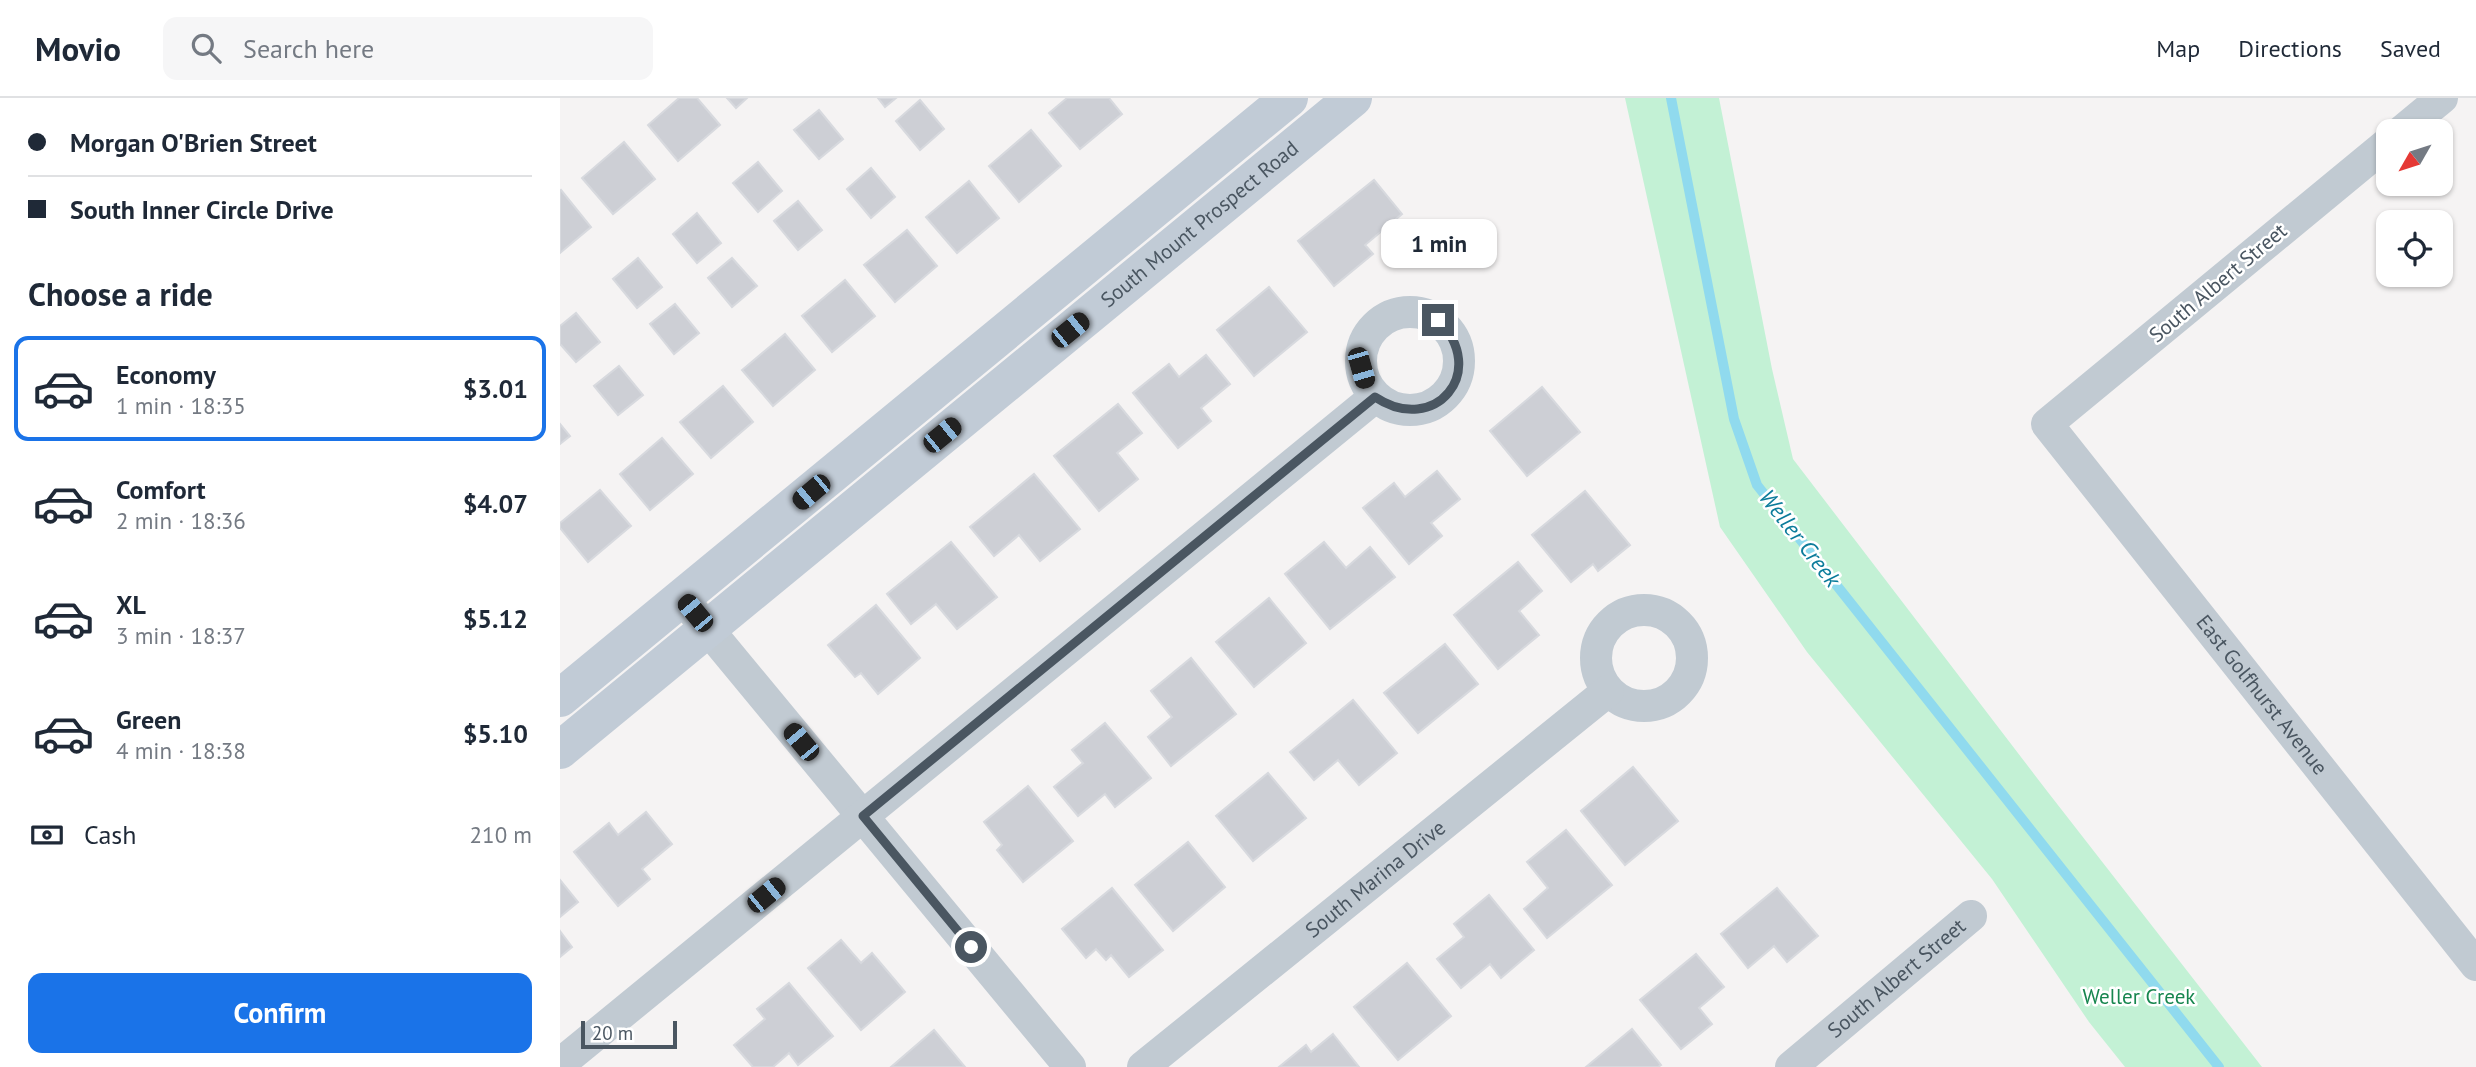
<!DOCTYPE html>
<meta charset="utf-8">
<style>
body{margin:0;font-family:"PT Sans",sans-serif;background:#f6f6f7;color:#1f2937;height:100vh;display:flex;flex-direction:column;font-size:26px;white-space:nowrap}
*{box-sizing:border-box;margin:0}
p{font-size:23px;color:#747a83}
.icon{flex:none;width:38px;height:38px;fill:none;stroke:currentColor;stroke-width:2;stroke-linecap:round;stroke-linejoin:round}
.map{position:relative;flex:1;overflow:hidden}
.side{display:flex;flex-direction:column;background:#fff;width:560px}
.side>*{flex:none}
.hud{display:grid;align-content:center;height:154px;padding:0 28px;background:#fff}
.needle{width:46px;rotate:231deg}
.controls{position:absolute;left:1816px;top:21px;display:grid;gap:14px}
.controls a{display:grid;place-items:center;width:77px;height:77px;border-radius:14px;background:#fff;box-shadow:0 2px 5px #0004;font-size:35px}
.scale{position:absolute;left:21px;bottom:18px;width:96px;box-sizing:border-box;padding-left:7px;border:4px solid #4a5661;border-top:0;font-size:19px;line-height:24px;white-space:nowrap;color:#4a5661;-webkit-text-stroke:5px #fff;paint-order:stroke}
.end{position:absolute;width:32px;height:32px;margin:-16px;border:9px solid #4a5661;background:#fff;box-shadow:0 0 0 4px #fff}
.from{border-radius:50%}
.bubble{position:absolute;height:49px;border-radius:14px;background:#fff;box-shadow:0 2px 5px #0004;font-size:23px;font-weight:800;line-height:49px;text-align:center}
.car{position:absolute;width:21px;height:42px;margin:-21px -10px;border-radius:9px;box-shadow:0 0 5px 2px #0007;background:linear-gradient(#222 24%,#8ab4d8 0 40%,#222 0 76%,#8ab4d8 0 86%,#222 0)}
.hud b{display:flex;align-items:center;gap:24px;height:66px;font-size:26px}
.hud b+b{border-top:2px solid #e0e1e3}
.hud i{width:18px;height:18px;background:#1f2937}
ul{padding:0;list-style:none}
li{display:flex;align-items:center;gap:21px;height:105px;margin:0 14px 10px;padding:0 14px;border:4px solid transparent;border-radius:14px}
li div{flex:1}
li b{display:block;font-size:26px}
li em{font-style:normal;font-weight:800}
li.selected{border-color:#1a73e8}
li>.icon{width:63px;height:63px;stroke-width:1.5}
h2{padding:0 28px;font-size:32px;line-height:84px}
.pay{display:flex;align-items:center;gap:18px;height:77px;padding:0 28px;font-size:26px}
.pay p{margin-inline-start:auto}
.cta{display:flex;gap:14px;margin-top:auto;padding:14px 28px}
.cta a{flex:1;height:80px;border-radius:14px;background:#1a73e8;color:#fff;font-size:28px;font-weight:800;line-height:80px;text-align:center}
header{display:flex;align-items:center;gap:42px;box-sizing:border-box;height:98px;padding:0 35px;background:#fff;border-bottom:2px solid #e0e1e3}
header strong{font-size:33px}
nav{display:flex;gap:38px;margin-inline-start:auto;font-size:24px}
.search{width:490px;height:63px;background:#f6f6f7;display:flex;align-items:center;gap:18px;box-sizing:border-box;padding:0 24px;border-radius:14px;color:#747a83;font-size:26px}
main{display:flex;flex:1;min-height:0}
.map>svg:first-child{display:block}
.green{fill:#c3f1d5}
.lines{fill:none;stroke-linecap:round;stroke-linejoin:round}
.stream{stroke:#90daee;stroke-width:10}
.building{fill:#cdcfd5;stroke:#d7d9de;stroke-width:2}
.minor{stroke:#c1cad2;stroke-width:32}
.secondary{stroke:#c1cbd6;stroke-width:38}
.route{stroke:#4a5661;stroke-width:9}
.labels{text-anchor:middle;stroke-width:5;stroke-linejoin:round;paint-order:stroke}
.street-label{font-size:21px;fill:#4a5661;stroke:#fff}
.park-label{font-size:21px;fill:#17864f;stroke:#fff}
.water-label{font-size:23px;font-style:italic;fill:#0c7c9b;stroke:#fff}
</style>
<header>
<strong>Movio</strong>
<div class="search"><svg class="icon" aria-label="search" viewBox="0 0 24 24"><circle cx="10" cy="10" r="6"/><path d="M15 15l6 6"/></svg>Search here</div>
<nav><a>Map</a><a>Directions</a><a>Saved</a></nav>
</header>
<main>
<section class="side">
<div class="hud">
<b><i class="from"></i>Morgan O'Brien Street</b>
<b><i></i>South Inner Circle Drive</b>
</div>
<h2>Choose a ride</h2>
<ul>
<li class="selected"><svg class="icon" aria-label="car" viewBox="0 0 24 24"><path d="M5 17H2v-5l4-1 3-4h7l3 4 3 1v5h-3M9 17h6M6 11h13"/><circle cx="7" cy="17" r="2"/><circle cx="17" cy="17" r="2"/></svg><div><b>Economy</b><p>1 min · 18:35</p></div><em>$3.01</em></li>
<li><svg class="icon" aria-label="car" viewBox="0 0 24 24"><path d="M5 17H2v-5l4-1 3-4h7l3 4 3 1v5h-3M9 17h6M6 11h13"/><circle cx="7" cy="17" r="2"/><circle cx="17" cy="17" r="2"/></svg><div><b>Comfort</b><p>2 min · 18:36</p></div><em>$4.07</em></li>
<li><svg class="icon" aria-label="car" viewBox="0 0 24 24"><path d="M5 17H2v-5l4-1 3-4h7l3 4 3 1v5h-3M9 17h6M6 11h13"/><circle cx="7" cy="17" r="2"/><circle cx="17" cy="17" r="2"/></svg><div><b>XL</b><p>3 min · 18:37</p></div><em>$5.12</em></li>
<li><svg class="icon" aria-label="car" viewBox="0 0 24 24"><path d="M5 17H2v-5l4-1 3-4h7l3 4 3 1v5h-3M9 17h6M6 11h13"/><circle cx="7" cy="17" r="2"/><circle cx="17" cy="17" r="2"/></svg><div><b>Green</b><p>4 min · 18:38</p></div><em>$5.10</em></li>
</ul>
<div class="pay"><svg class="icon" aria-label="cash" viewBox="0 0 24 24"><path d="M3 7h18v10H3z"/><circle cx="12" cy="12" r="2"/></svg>Cash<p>210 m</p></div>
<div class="cta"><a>Confirm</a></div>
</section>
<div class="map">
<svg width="1916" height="969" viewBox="0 0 1916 969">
<rect width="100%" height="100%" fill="#f5f3f3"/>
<polygon class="green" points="1065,0 1159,0 1212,271 1233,361 1487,693 1702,969 1565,969 1529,924 1432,781 1247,554 1160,429"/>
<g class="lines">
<polyline class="stream" points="1111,0 1174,321 1197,387 1659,969"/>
</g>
<g class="building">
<polygon points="119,0 137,0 160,27 118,63 88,27"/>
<polygon points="167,0 187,0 176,10"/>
<polygon points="318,0 336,0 325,9"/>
<polygon points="507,0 549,0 562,16 520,51 489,15"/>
<polygon points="360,2 384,31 360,52 336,23"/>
<polygon points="259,12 283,41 259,61 234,32"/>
<polygon points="471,32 501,68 459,104 429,68"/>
<polygon points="64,44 95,81 53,116 22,80"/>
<polygon points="198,64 222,93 198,114 173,85"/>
<polygon points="311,70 335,99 311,120 287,91"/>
<polygon points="814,82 842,116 805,147 813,156 774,188 738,143"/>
<polygon points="409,83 439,120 397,155 366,119"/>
<polygon points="1,92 31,129 0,155 0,93"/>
<polygon points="238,103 262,132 238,152 214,123"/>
<polygon points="137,115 161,145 137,165 113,136"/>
<polygon points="347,132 377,168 335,204 304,167"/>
<polygon points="78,160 102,189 77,210 53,181"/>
<polygon points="172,160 197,188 172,209 148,180"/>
<polygon points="285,182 315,218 272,254 242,218"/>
<polygon points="709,189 747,234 694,278 657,232"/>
<polygon points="115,206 139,235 114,256 90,226"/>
<polygon points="16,215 40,244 16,264 0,246 0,228"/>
<polygon points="225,236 255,272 213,308 182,272"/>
<polygon points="646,257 670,286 641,310 651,323 618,350 573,295 609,266 619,279"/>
<polygon points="59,268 83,297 58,317 34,288"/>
<polygon points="163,288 193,324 151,360 120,324"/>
<polygon points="982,289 1020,334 967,378 930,333"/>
<polygon points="558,306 582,335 557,355 578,381 539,413 494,358"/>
<polygon points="0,326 10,338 0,346"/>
<polygon points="102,340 133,376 90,412 60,376"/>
<polygon points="877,373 900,401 871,425 882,438 849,466 803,410 834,385 845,399"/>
<polygon points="474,376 520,431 480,463 459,437 434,458 410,429"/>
<polygon points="40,392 71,428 28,464 0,430 0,425"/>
<polygon points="1025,393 1070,447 1038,473 1033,466 1011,484 972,437"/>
<polygon points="391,444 437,499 397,531 376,506 351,526 327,496"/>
<polygon points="764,444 786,470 810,449 835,479 770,531 725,476"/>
<polygon points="958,464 982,493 959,513 979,537 938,571 894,517"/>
<polygon points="709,500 746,545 694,589 656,544"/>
<polygon points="316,507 360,560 318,596 301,575 295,579 268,547"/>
<polygon points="885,546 918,586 858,635 824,595"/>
<polygon points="631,560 676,616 611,668 588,639 612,619 591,593"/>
<polygon points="793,602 837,655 799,687 778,662 754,682 730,654"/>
<polygon points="545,625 591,680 555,709 545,696 518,718 494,689 523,665 512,652"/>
<polygon points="1073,669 1118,723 1065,767 1021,713"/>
<polygon points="708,675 746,720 693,763 656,718"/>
<polygon points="468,688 513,743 463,784 437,752 442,747 424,724"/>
<polygon points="86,714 112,746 82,771 90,781 58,808 14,754 49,725 58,737"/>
<polygon points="1006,732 1052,787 987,840 964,811 988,790 967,764"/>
<polygon points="628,744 665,789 613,833 575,787"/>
<polygon points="0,782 18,804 0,819"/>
<polygon points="552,790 603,852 569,879 551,857 546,862 536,851 526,860 502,831"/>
<polygon points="1217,790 1258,838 1227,864 1214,848 1188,870 1161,836"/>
<polygon points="929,797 974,852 941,880 930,866 901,890 877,861 904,839 894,826"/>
<polygon points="0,833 12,849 0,859"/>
<polygon points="281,842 301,865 312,855 345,894 301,932 248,870"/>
<polygon points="1136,856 1164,889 1139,910 1152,926 1121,951 1080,902"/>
<polygon points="847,865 891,918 838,962 794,909"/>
<polygon points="229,885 273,938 238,967 229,955 213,969 193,969 174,947 205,921 197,911"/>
<polygon points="1072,931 1101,967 1098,969 1026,969"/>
<polygon points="374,932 405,969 331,969"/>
<polygon points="773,936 799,969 719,969 746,947 751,954"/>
</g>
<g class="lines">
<g class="minor">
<polyline points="1842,33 1882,0"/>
<path id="s1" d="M1829 44 1487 326 1916 867"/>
<circle cx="850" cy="263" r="49"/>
<circle cx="1084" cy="560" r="48"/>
<polyline points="132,512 510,969"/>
<polyline points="0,966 815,299"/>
<path id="s2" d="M583 969 1048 593"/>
<path id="s3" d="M1231 969 1411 818"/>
</g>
<g class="secondary">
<polyline points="0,600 729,0"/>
<path id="s4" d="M0 652 793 0"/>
</g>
</g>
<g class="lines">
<path class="route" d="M411 849 303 718 815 299C875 339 930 273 878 222"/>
</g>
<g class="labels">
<g class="street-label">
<text dy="7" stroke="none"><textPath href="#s4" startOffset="828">South Mount Prospect Road</textPath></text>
<text transform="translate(1658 185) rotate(-40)" y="7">South Albert Street</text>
<text dy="7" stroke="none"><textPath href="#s1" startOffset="789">East Golfhurst Avenue</textPath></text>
<text dy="7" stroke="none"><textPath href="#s2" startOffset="299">South Marina Drive</textPath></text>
<text dy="7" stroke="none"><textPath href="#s3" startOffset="138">South Albert Street</textPath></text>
</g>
<g class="park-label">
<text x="1579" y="906">Weller Creek</text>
</g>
<g class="water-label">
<text transform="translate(1240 440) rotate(52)" y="8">Weller Creek</text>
</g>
</g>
</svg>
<div class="controls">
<a><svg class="needle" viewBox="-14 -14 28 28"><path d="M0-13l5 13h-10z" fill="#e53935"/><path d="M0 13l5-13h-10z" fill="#747a83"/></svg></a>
<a><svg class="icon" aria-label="locate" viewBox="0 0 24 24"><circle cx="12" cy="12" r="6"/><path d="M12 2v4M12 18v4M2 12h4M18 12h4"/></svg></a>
</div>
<div class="scale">20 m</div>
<i class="end from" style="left:411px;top:849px"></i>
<i class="end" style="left:878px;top:222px"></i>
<div class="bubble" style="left:821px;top:121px;width:116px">1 min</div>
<i class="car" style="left:510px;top:232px;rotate:51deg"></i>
<i class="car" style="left:801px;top:270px;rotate:164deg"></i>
<i class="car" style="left:382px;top:337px;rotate:51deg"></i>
<i class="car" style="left:251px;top:394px;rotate:230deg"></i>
<i class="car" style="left:135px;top:515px;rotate:320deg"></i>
<i class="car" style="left:241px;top:644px;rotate:320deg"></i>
<i class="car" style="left:206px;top:797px;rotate:51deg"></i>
</div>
</main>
